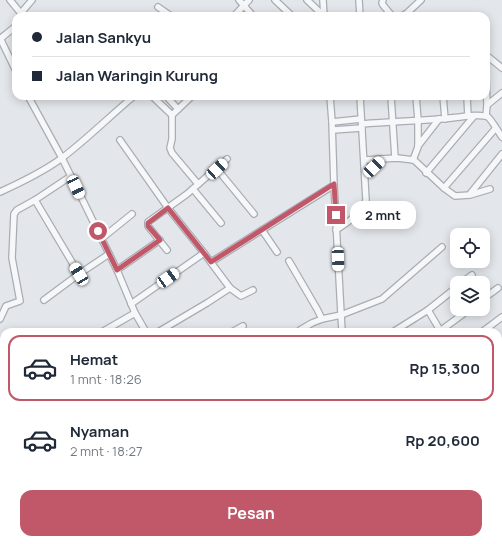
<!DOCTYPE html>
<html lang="id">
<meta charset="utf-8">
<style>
body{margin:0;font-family:Manrope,sans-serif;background:#f6f6f7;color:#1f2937;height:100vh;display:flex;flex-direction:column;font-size:15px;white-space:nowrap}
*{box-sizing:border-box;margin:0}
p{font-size:13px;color:#747a83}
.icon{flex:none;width:22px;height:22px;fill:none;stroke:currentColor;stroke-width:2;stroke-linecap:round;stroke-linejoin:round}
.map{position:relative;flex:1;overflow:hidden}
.drawer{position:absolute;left:0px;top:328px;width:502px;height:216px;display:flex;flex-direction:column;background:#fff;border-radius:12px 12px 0 0;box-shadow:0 2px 10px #0003}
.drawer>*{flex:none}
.top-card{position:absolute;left:12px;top:12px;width:478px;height:88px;border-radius:12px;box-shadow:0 2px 10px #0003;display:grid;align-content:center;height:88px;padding:0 20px;background:#fff}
.tools{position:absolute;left:450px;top:228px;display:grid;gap:8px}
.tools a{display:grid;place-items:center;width:40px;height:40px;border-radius:8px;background:#fff;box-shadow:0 2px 10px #0003;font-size:20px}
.end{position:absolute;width:18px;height:18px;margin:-9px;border:5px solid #c05869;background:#fff;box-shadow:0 0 0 2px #fff}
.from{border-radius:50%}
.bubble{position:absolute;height:28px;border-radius:12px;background:#fff;box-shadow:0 2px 10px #0003;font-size:13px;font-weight:700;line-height:28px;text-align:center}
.car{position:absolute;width:12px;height:24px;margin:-12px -6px;border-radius:5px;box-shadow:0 0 3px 1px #0007;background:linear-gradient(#fff 24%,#345 0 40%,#fff 0 76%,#345 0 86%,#fff 0)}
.top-card b{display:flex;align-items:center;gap:14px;height:38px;font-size:15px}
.top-card b+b{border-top:1px solid #e0e1e3}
.top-card i{width:10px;height:10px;background:#1f2937}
ul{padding:7px 0 0;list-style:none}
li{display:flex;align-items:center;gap:12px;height:66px;margin:0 8px 6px;padding:0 12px;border:2px solid transparent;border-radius:12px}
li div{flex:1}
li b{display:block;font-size:15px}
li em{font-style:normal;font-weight:700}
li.active{border-color:#c05869}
li>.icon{width:36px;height:36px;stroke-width:1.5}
.button{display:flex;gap:8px;margin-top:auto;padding:8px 20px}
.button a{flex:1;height:46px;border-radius:12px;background:#c05869;color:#fff;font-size:16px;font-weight:700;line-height:46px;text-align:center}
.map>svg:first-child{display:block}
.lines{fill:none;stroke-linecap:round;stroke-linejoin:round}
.minor-casing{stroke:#a9adb4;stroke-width:8}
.minor{stroke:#f6f7f8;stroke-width:5.5}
.route{stroke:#c05869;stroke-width:5}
</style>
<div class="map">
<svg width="502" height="544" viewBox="0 0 502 544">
<rect width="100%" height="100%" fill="#e3e6ea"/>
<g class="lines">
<g class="minor-casing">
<g id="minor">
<polyline points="10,0 23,16"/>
<polyline points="239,0 253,16"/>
<polyline points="275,0 292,16"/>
<polyline points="307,0 324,16"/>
<polyline points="323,0 324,16"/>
<polyline points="359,0 360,16"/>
<polyline points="383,0 382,3 383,5 392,16"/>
<polyline points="158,7 171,16"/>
<polyline points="21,13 32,0"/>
<polyline points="234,16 249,0"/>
<polyline points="402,16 407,13 421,0"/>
<polyline points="0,38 16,71"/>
<polyline points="0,39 16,26"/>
<polyline points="486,55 502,68"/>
<polyline points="486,79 487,105"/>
<polyline points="28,96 62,158 117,270 135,313 146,332"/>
<polyline points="152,96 172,115 172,139 170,148 172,153 198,184"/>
<polyline points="166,96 178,109"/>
<polyline points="330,96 332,122 334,185 342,332"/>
<polyline points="391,96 395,158"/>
<polyline points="443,96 445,119"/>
<polyline points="467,96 468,116"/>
<polyline points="172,115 192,96"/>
<polyline points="486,116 487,105 502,93"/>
<polyline points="332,122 361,119"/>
<path d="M362 124C395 121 428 121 460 117 466 116 483 114 488 117 491 119 499 133 502 137"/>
<polyline points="333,130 362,128"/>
<polyline points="120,140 168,208 204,253 230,288 241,296 253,290"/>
<polyline points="418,146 439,119"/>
<polyline points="365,160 397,158 414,160 444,188 455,196 470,195 490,189"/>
<polyline points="413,160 418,147 418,120 416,96"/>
<polyline points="217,169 254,214"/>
<polyline points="426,173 474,116"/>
<polyline points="366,174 382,159"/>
<polyline points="444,188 495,129"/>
<polyline points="193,189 221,223"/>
<path d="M0 192C22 182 43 172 62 158 87 139 110 116 134 96"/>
<polyline points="470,194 502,154"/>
<polyline points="35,200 79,274 109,254"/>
<polyline points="262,230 277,252"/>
<path d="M336 230C347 223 362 213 366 200L360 96"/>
<polyline points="101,239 132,214"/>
<polyline points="167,250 148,226 148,222 187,194 227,159"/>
<polyline points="289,261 317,309 322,319"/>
<polyline points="211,262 334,185"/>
<polyline points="117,270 160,240"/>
<polyline points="461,283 472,275"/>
<polyline points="483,299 498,288"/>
<polyline points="44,300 79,274"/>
<polyline points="131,304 204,253"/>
<polyline points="428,310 457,287"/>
<polyline points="0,319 6,306 20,301 12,258 14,214 17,210 35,200 71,176"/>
<polyline points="440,331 470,309"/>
<polyline points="102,332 135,313"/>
<polyline points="158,332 207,303 230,288"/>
<polyline points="232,332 243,326"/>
<polyline points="300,332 300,330 312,323 322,319 341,315 382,299 442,247"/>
<polyline points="393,332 428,310 441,332"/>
<polyline points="482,332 502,317"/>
<polyline points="498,387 502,394"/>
<polyline points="498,402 502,400"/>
<polyline points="498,417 502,421"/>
<polyline points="498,468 502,474"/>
<polyline points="243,540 244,544"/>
<polyline points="265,540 268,544"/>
<polyline points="298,540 300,544"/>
<polyline points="329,540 330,544"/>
<polyline points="355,540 355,544"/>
<polyline points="375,540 376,544"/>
<polyline points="409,540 411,544"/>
</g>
</g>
<use href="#minor" class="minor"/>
</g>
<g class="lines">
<polyline class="route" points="98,231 117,270 160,240 148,226 148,223 168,208 211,262 334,184 336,215"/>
</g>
</svg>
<div class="tools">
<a><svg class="icon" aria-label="locate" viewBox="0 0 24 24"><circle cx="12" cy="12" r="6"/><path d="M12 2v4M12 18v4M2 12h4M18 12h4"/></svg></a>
<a><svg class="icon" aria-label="layers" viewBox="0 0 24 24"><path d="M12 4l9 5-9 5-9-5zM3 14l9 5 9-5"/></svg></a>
</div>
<i class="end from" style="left:98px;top:231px"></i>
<i class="end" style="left:336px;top:215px"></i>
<div class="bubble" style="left:350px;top:201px;width:66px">2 mnt</div>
<i class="car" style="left:374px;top:167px;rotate:46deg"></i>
<i class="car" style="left:217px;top:169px;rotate:47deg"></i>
<i class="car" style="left:76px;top:187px;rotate:155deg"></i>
<i class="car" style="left:338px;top:259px;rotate:178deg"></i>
<i class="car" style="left:79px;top:274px;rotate:329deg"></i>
<i class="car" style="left:168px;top:278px;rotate:55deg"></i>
<div class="top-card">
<b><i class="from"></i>Jalan Sankyu</b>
<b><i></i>Jalan Waringin Kurung</b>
</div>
<section class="drawer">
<ul>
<li class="active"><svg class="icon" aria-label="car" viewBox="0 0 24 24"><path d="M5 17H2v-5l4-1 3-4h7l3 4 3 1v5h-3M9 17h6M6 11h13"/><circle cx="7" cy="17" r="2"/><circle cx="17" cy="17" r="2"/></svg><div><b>Hemat</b><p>1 mnt · 18:26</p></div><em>Rp 15,300</em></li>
<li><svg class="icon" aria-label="car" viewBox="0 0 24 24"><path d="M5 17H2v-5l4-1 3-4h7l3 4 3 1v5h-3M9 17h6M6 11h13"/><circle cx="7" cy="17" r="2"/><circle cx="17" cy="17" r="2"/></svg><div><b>Nyaman</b><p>2 mnt · 18:27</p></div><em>Rp 20,600</em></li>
</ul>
<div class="button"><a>Pesan</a></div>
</section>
</div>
